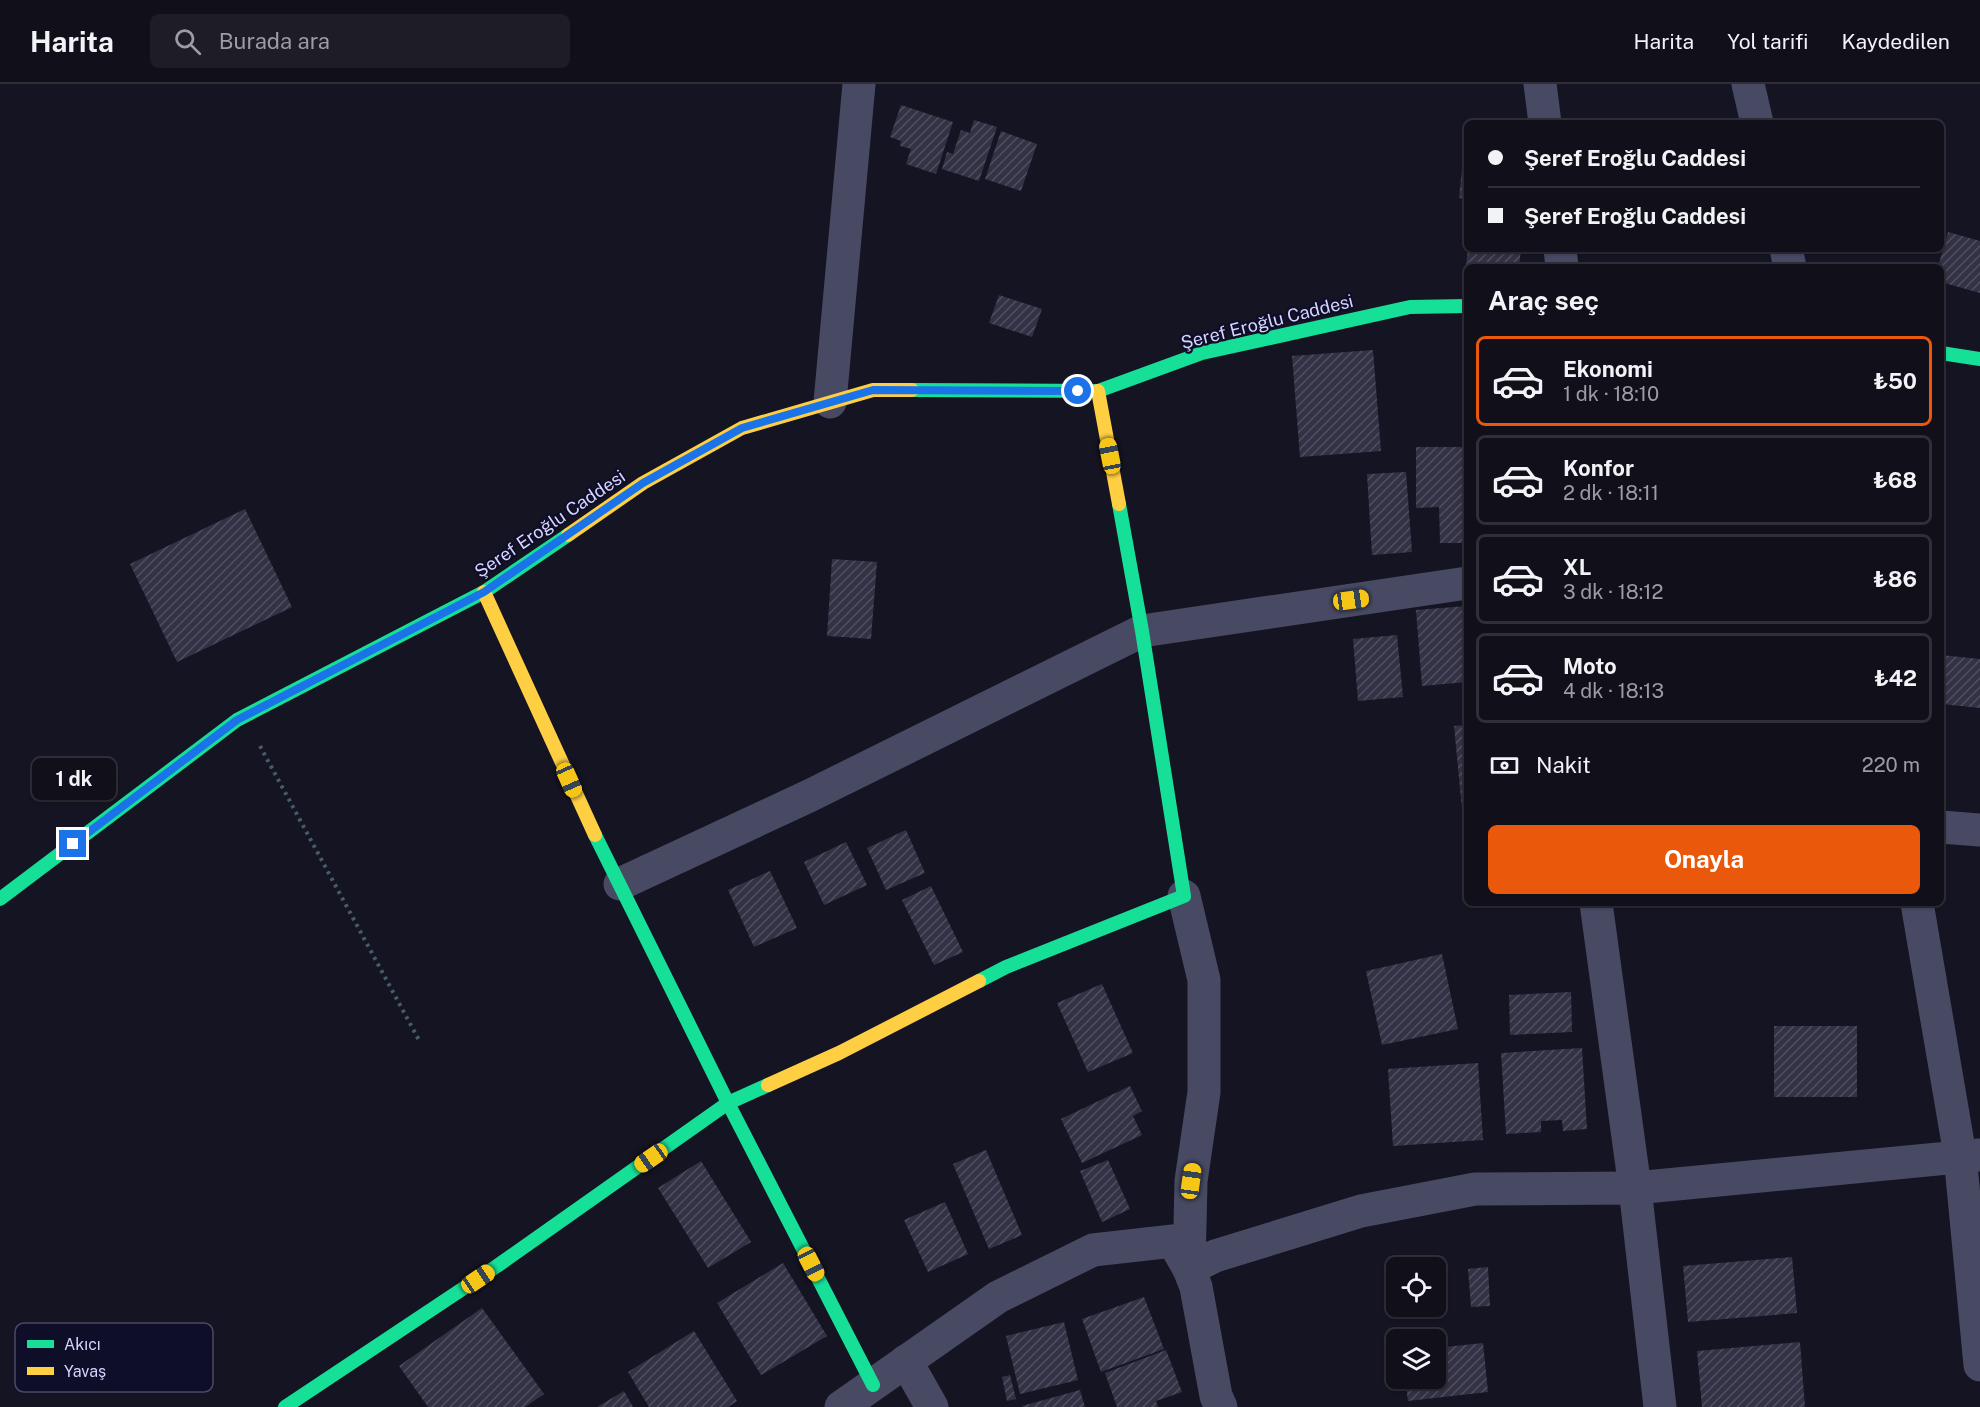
<!DOCTYPE html>
<html lang="tr">
<meta charset="utf-8">
<style>
body{margin:0;font-family:"Public Sans",sans-serif;background:#1e1d27;color:#f1f3f6;height:100vh;display:flex;flex-direction:column;font-size:22px;white-space:nowrap}
*{box-sizing:border-box;margin:0}
p{font-size:20px;color:#9c9ca2}
.icon{flex:none;width:33px;height:33px;fill:none;stroke:currentColor;stroke-width:2;stroke-linecap:round;stroke-linejoin:round}
.map{position:relative;flex:1;overflow:hidden}
.details{position:absolute;left:1464px;top:180px;width:480px;height:642px;display:flex;flex-direction:column;background:#100f1a;border-radius:9px;box-shadow:0 2px 4px #0004,0 0 0 2px #302f39}
.details>*{flex:none}
.hud{position:absolute;left:1464px;top:36px;width:480px;height:132px;border-radius:9px;box-shadow:0 2px 4px #0004,0 0 0 2px #302f39;display:grid;align-content:center;height:132px;padding:0 24px;background:#100f1a}
.controls{position:absolute;left:1386px;top:1173px;display:grid;gap:12px}
.controls a{display:grid;place-items:center;width:60px;height:60px;border-radius:9px;background:#100f1a;box-shadow:0 2px 4px #0004,0 0 0 2px #302f39;font-size:30px}
.end{position:absolute;width:27px;height:27px;margin:-14px;border:8px solid #1a73e8;background:#fff;box-shadow:0 0 0 3px #fff}
.from{border-radius:50%}
.bubble{position:absolute;height:42px;border-radius:9px;background:#100f1a;box-shadow:0 2px 4px #0004,0 0 0 2px #302f39;font-size:20px;font-weight:700;line-height:42px;text-align:center}
.car{position:absolute;width:18px;height:36px;margin:-18px -9px;border-radius:8px;box-shadow:0 0 4px 2px #0007;background:linear-gradient(#f5c518 24%,#345 0 40%,#f5c518 0 76%,#345 0 86%,#f5c518 0)}
.hud b{display:flex;align-items:center;gap:21px;height:57px;font-size:22px}
.hud b+b{border-top:2px solid #302f39}
.hud i{width:15px;height:15px;background:#f1f3f6}
ul{padding:0;list-style:none}
li{display:flex;align-items:center;gap:18px;height:90px;margin:0 12px 9px;padding:0 12px;border:3px solid #302f39;border-radius:9px}
li div{flex:1}
li b{display:block;font-size:22px}
li em{font-style:normal;font-weight:700}
li.on{border-color:#ea580c}
li>.icon{width:54px;height:54px;stroke-width:1.5}
h2{padding:0 24px;font-size:27px;line-height:72px}
.pay{display:flex;align-items:center;gap:15px;height:66px;padding:0 24px;font-size:22px}
.pay p{margin-inline-start:auto}
.cta{display:flex;gap:12px;margin-top:auto;padding:12px 24px}
.cta a{flex:1;height:69px;border-radius:9px;background:#ea580c;color:#fff;font-size:24px;font-weight:700;line-height:69px;text-align:center}
header{display:flex;align-items:center;gap:36px;box-sizing:border-box;height:84px;padding:0 30px;background:#100f1a;border-bottom:2px solid #302f39}
header strong{font-size:28px}
nav{display:flex;gap:33px;margin-inline-start:auto;font-size:21px}
.search{width:420px;height:54px;background:#1e1d27;display:flex;align-items:center;gap:15px;box-sizing:border-box;padding:0 21px;border-radius:9px;color:#9c9ca2;font-size:22px}
.map>svg:first-child{display:block}
.building{fill:url(#building-hatch)}
.lines{fill:none;stroke-linecap:round;stroke-linejoin:round}
.path{stroke:#475b68;stroke-width:4;stroke-dasharray:3 4.5;stroke-linecap:butt}
.street{stroke:#484a63;stroke-width:33}
.fast{stroke:#16e098;stroke-width:14}
.slow{stroke:#ffcf43;stroke-width:14}
.route{stroke:#1a73e8;stroke-width:8}
.labels{text-anchor:middle;stroke-width:4.5;stroke-linejoin:round;paint-order:stroke}
.street-label{font-size:18px;fill:#d5d5ff;stroke:#0f0e28}
.key{fill:#0f0e28;stroke:#4a4a68;stroke-width:1.5}
.key-label{font-size:16px;fill:#d5d5ff}
</style>
<header>
<strong>Harita</strong>
<div class="search"><svg class="icon" aria-label="search" viewBox="0 0 24 24"><circle cx="10" cy="10" r="6"/><path d="M15 15l6 6"/></svg>Burada ara</div>
<nav><a>Harita</a><a>Yol tarifi</a><a>Kaydedilen</a></nav>
</header>
<div class="map">
<svg width="1980" height="1323" viewBox="0 0 1980 1323">
<defs>
<pattern id="building-hatch" width="6" height="6" patternUnits="userSpaceOnUse" patternTransform="scale(1.5)"><rect width="6" height="6" fill="#333144"/><path d="M-1 1l2-2M0 6l6-6M5 7l2-2" fill="none" stroke="#504e60"/></pattern>
</defs>
<rect width="100%" height="100%" fill="#151422"/>
<g class="building">
<polygon points="901,21 953,38 936,90 906,80 911,65 900,62 901,57 890,53"/>
<polygon points="974,36 997,43 979,97 942,85 947,68 953,70 961,46 970,49"/>
<polygon points="1001,47 1037,60 1021,107 985,95"/>
<polygon points="1465,55 1467,55 1467,115 1459,114"/>
<polygon points="1948,148 1980,157 1980,209 1941,198 1941,183 1938,183"/>
<polygon points="1468,165 1521,165 1519,183 1466,181"/>
<polygon points="999,211 1042,225 1032,253 989,239"/>
<polygon points="1373,266 1381,367 1300,373 1292,272"/>
<polygon points="1416,363 1467,363 1467,459 1440,459 1439,423 1416,424"/>
<polygon points="1406,388 1412,468 1372,471 1367,390"/>
<polygon points="245,425 292,523 177,578 130,480"/>
<polygon points="832,475 877,478 871,555 827,552"/>
<polygon points="1467,522 1467,598 1422,602 1416,526"/>
<polygon points="1397,551 1403,613 1358,617 1353,555"/>
<polygon points="1941,571 1980,575 1980,624 1941,620"/>
<polygon points="1467,641 1467,756 1465,756 1454,642"/>
<polygon points="906,746 925,789 886,806 867,764"/>
<polygon points="846,758 867,801 824,821 804,778"/>
<polygon points="770,787 797,844 754,863 728,806"/>
<polygon points="931,802 963,868 934,881 902,816"/>
<polygon points="1442,870 1458,945 1382,961 1366,887"/>
<polygon points="1102,900 1133,969 1088,988 1057,919"/>
<polygon points="1571,908 1572,948 1510,951 1509,911"/>
<rect x="1774" y="942" width="83" height="71"/>
<polygon points="1582,964 1587,1045 1563,1047 1562,1036 1541,1037 1541,1048 1506,1050 1501,969"/>
<polygon points="1478,979 1483,1056 1393,1062 1388,985"/>
<polygon points="1130,1002 1142,1027 1133,1032 1142,1051 1082,1079 1061,1035"/>
<polygon points="986,1066 1022,1151 989,1165 953,1080"/>
<polygon points="1108,1076 1130,1125 1102,1138 1080,1087"/>
<polygon points="701,1077 751,1158 708,1184 658,1104"/>
<polygon points="945,1118 968,1170 928,1188 904,1136"/>
<polygon points="1792,1173 1797,1229 1688,1238 1683,1182"/>
<polygon points="783,1179 827,1252 761,1291 717,1219"/>
<polygon points="1488,1183 1490,1222 1471,1223 1468,1185"/>
<polygon points="1144,1213 1164,1265 1101,1288 1082,1235"/>
<polygon points="482,1224 544,1310 525,1323 428,1323 399,1282"/>
<polygon points="1064,1238 1078,1296 1020,1310 1006,1252"/>
<polygon points="694,1247 737,1317 728,1323 649,1323 628,1288"/>
<polygon points="1800,1258 1805,1323 1702,1323 1697,1267"/>
<polygon points="1483,1259 1488,1308 1408,1317 1405,1294 1436,1294 1436,1264"/>
<polygon points="1166,1266 1182,1308 1156,1317 1158,1323 1117,1323 1105,1289"/>
<polygon points="1010,1291 1016,1315 1007,1317 1002,1293"/>
<polygon points="1080,1306 1085,1323 1023,1323 1022,1322"/>
<polygon points="624,1307 633,1323 597,1323"/>
</g>
<g class="lines">
<polyline class="path" points="260,662 420,958"/>
<g class="street">
<polyline points="1540,0 1545,39"/>
<polyline points="1748,0 1757,39"/>
<polyline points="1560,165 1562,183"/>
<polyline points="1786,165 1790,183"/>
<polyline points="830,318 859,0"/>
<polyline points="1941,743 1980,746"/>
<polyline points="620,800 809,712 1142,547 1467,499"/>
<polyline points="1184,812 1204,896 1204,1008 1191,1097 1189,1185 1196,1203 1216,1312 1221,1323"/>
<polyline points="1596,819 1635,1104 1980,1071"/>
<polyline points="1917,819 1960,1071 1980,1281"/>
<polyline points="906,1277 932,1323"/>
<polyline points="841,1323 998,1213 1093,1166 1173,1157 1189,1185 1215,1172 1361,1127 1475,1105 1635,1104 1660,1323"/>
</g>
<g class="fast">
<polyline points="1941,269 1980,275"/>
<polyline points="912,306 1098,307 1202,269 1410,223 1467,222"/>
<polyline points="595,751 728,1019 873,1301"/>
<polyline points="0,815 237,636 484,508 568,451"/>
<polyline points="979,897 1006,883 1184,812 1142,547 1119,420"/>
<polyline points="285,1323 497,1182 728,1019 768,1001"/>
</g>
<g class="slow">
<polyline points="1098,307 1119,420"/>
<polyline points="568,451 643,399 742,344 873,306 912,306"/>
<polyline points="484,508 595,751"/>
<polyline points="768,1001 839,969 979,897"/>
</g>
</g>
<g class="lines">
<polyline class="route" points="73,760 237,636 484,508 643,399 742,344 873,306 1078,307"/>
</g>
<g class="labels">
<g class="street-label">
<text transform="translate(1267 238) rotate(-14)" y="6">Şeref Eroğlu Caddesi</text>
<text transform="translate(550 440) rotate(-34)" y="6">Şeref Eroğlu Caddesi</text>
</g>
</g>
<rect x="15" y="1239" width="198" height="69" rx="9" class="key"/>
<rect x="27" y="1256" width="27" height="8" fill="#16e098"/>
<rect x="27" y="1283" width="27" height="8" fill="#ffcf43"/>
<g class="key-label">
<text x="64" y="1266">Akıcı</text>
<text x="64" y="1293">Yavaş</text>
</g>
</svg>
<div class="controls">
<a><svg class="icon" aria-label="locate" viewBox="0 0 24 24"><circle cx="12" cy="12" r="6"/><path d="M12 2v4M12 18v4M2 12h4M18 12h4"/></svg></a>
<a><svg class="icon" aria-label="layers" viewBox="0 0 24 24"><path d="M12 4l9 5-9 5-9-5zM3 14l9 5 9-5"/></svg></a>
</div>
<i class="end from" style="left:1078px;top:307px"></i>
<i class="end" style="left:73px;top:760px"></i>
<div class="bubble" style="left:32px;top:674px;width:84px">1 dk</div>
<i class="car" style="left:1110px;top:372px;rotate:349deg"></i>
<i class="car" style="left:1351px;top:516px;rotate:82deg"></i>
<i class="car" style="left:569px;top:696px;rotate:156deg"></i>
<i class="car" style="left:651px;top:1074px;rotate:235deg"></i>
<i class="car" style="left:1191px;top:1097px;rotate:8deg"></i>
<i class="car" style="left:811px;top:1180px;rotate:153deg"></i>
<i class="car" style="left:478px;top:1195px;rotate:56deg"></i>
<div class="hud">
<b><i class="from"></i>Şeref Eroğlu Caddesi</b>
<b><i></i>Şeref Eroğlu Caddesi</b>
</div>
<section class="details">
<h2>Araç seç</h2>
<ul>
<li class="on"><svg class="icon" aria-label="car" viewBox="0 0 24 24"><path d="M5 17H2v-5l4-1 3-4h7l3 4 3 1v5h-3M9 17h6M6 11h13"/><circle cx="7" cy="17" r="2"/><circle cx="17" cy="17" r="2"/></svg><div><b>Ekonomi</b><p>1 dk · 18:10</p></div><em>₺50</em></li>
<li><svg class="icon" aria-label="car" viewBox="0 0 24 24"><path d="M5 17H2v-5l4-1 3-4h7l3 4 3 1v5h-3M9 17h6M6 11h13"/><circle cx="7" cy="17" r="2"/><circle cx="17" cy="17" r="2"/></svg><div><b>Konfor</b><p>2 dk · 18:11</p></div><em>₺68</em></li>
<li><svg class="icon" aria-label="car" viewBox="0 0 24 24"><path d="M5 17H2v-5l4-1 3-4h7l3 4 3 1v5h-3M9 17h6M6 11h13"/><circle cx="7" cy="17" r="2"/><circle cx="17" cy="17" r="2"/></svg><div><b>XL</b><p>3 dk · 18:12</p></div><em>₺86</em></li>
<li><svg class="icon" aria-label="car" viewBox="0 0 24 24"><path d="M5 17H2v-5l4-1 3-4h7l3 4 3 1v5h-3M9 17h6M6 11h13"/><circle cx="7" cy="17" r="2"/><circle cx="17" cy="17" r="2"/></svg><div><b>Moto</b><p>4 dk · 18:13</p></div><em>₺42</em></li>
</ul>
<div class="pay"><svg class="icon" aria-label="cash" viewBox="0 0 24 24"><path d="M3 7h18v10H3z"/><circle cx="12" cy="12" r="2"/></svg>Nakit<p>220 m</p></div>
<div class="cta"><a>Onayla</a></div>
</section>
</div>
